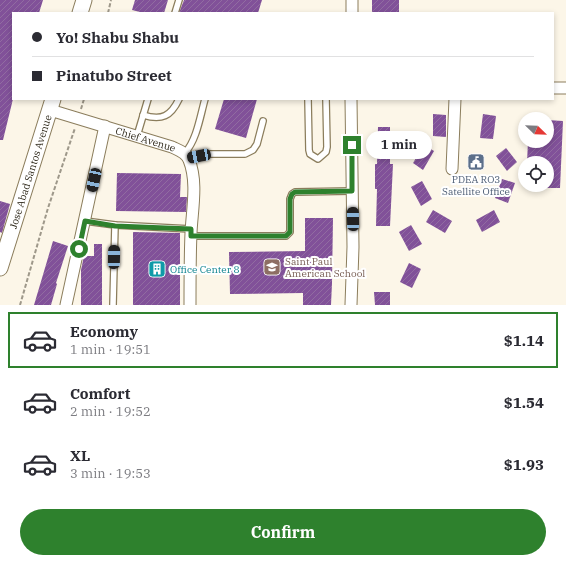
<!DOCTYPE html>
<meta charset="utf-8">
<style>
body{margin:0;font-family:"IBM Plex Serif",serif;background:#f2f2f3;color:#2b2b33;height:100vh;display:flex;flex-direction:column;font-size:15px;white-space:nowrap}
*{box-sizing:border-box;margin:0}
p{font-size:13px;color:#7c7c81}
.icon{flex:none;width:22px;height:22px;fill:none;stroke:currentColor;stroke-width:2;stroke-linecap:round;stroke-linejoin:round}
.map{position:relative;height:305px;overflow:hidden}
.drawer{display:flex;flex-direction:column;background:#fff;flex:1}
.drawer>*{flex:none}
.top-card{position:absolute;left:12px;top:12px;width:542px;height:88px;border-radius:0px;box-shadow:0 2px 6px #0003;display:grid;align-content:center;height:88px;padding:0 20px;background:#fff}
.needle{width:26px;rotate:113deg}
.buttons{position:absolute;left:518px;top:112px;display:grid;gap:8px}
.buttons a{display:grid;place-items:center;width:36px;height:36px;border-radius:50%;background:#fff;box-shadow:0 2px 6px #0003;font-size:20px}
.end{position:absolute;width:18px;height:18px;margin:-9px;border:5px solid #2e812d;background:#fff;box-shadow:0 0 0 2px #fff}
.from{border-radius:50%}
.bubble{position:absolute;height:28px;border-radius:14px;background:#fff;box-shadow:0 2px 6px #0003;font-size:13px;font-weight:800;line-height:28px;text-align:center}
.car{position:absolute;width:12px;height:24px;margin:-12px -6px;border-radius:5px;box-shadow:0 0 3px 1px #0007;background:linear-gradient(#222 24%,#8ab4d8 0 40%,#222 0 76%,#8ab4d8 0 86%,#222 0)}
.top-card b{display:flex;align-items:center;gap:14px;height:38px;font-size:15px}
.top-card b+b{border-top:1px solid #e1e1e2}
.top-card i{width:10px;height:10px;background:#2b2b33}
ul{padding:7px 0 0;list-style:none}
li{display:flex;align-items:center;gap:12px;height:56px;margin:0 8px 6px;padding:0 12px;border:2px solid transparent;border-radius:0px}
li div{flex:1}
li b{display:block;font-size:15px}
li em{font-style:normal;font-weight:800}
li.selected{border-color:#2e812d}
li>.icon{width:36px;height:36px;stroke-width:1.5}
.cta{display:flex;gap:8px;margin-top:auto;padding:8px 20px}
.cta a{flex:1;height:46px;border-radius:24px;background:#2e812d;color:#fff;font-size:16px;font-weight:800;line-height:46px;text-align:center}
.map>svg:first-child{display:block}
.building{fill:url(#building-hatch)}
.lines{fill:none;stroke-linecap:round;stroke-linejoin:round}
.service-casing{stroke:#8b7d5c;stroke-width:8}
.minor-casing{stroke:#8b7d5c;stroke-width:13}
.secondary-casing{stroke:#8b7d5c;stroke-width:17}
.path{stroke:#9e988a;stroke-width:2;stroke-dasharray:4 2;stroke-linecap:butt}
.service{stroke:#fff;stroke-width:5.5}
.minor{stroke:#fff;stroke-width:11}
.secondary{stroke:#fff;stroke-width:15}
.route{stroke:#2e812d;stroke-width:5}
.labels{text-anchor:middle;stroke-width:4;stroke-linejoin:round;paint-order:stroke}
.street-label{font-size:10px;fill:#2e281a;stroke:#fff}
.service-label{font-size:10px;fill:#4e5e75;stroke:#fff}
.education-label{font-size:10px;fill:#785e54;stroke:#fff;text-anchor:start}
.culture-label{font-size:10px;fill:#0d838f;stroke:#fff;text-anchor:start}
</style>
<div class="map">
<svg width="566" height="305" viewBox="0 0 566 305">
<defs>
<pattern id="building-hatch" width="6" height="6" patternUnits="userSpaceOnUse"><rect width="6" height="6" fill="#815199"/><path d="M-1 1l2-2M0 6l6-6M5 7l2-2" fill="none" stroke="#916ca1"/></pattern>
</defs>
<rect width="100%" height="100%" fill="#fcf6e8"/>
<g class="building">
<polygon points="0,0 43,0 39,13 13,13 13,99 3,140 0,140"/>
<polygon points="135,0 168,0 164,13 144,13 132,10"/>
<polygon points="184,0 262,0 258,13 179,13"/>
<rect x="372" y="0" width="27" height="13"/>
<polygon points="224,99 257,99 246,138 215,129"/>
<polygon points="433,114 446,115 446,137 433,136"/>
<polygon points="483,114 496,116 493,139 480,138"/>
<polygon points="547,120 563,121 560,188 547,188 547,163 527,163 528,141 547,141"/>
<polygon points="378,127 390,127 390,164 393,164 390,226 376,226 377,189 375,189 375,164 377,164"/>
<polygon points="424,145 434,151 423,170 413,163"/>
<polygon points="506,148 517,162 507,171 496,156"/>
<polygon points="117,173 181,174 180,197 187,197 186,212 116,211"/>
<polygon points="502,179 515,183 508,203 495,198"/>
<polygon points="422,181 432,199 421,206 411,187"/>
<polygon points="0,201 10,204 2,233 0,232"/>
<polygon points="433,210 452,221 445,233 426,222"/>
<polygon points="494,210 500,222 482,232 476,220"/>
<polygon points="305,218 333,218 332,283 331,305 303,305 303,293 230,294 229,252 305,251"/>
<polygon points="411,225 422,244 409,251 399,232"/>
<polygon points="133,232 180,233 180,305 133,305"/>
<polygon points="53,241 68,246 56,283 57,284 51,305 34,305"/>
<polygon points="94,244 102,244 102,305 81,305 81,270 84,256 94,256"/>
<polygon points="409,263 421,269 412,288 400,282"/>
<polygon points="374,292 390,292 390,305 375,305"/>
</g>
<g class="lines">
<g class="service-casing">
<g id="service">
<polyline points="175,13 179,0"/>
<polyline points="308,99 309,150 310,154 318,159 326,152 327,147 326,99"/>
<path d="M143 115C162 121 171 116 179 99"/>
<polyline points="137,136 148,99"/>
<path d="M185 153C197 139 200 117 205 99"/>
<polyline points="188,158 209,154 245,154 253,150 257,144 263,121"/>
<polyline points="85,221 115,225 191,229"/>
<polyline points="191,236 286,236 290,232 290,199 292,194 295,192 352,191"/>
<polyline points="113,305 115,225"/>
</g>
</g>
<g class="minor-casing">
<g id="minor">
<polyline points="352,13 352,0"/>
<polyline points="553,88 566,88"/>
<path id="s1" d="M50 110 172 147C178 150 186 152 189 160 198 182 192 210 191 233 190 257 190 281 190 305"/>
<polyline points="452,169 455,99"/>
<polyline points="66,305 105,126"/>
<polyline points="351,305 353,247 351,99"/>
</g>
</g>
<g class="secondary-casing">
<g id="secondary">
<polyline points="80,13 84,0"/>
<path id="s2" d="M0 268 53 99"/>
</g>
</g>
<g class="path">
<polyline points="108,13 111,0"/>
<polyline points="81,109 84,99"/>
<polyline points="20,305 48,208 75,128"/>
</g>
<use href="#service" class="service"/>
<use href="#minor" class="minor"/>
<use href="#secondary" class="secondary"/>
</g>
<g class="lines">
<polyline class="route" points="79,249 85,221 115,226 191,229 191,236 286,236 290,232 290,199 292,194 295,192 352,191 352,145"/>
</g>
<defs>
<g id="civic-square" transform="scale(0.9)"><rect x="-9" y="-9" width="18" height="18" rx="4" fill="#5c6f8a" stroke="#fff"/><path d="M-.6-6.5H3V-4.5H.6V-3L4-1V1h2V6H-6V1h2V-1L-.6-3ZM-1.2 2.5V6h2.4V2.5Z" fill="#fff"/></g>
<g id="school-square" transform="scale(0.9)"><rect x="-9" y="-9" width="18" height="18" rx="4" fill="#8d6e63" stroke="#fff"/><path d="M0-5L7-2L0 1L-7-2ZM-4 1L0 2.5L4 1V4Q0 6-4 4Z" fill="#fff"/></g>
<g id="building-square" transform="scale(0.9)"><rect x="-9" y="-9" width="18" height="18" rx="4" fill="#0f9aa8" stroke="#fff"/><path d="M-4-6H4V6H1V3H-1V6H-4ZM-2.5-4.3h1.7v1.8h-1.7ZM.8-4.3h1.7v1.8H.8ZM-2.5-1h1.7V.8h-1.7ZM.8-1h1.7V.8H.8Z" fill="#fff"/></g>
</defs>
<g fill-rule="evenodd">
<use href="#civic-square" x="476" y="162"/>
<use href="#school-square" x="272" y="267"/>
<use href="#building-square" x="157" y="269"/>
</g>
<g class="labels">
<g class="street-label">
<text dy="4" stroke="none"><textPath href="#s1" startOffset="100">Chief Avenue</textPath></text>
<text dy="4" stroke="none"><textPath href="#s2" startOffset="101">Jose Abad Santos Avenue</textPath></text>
</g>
<g class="service-label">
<text x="476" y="183">PDEA RO3<tspan x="476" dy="12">Satellite Office</tspan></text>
</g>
<g class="education-label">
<text x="285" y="265">Saint Paul<tspan x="285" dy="12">American School</tspan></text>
</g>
<g class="culture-label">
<text x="170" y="273">Office Center 8</text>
</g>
</g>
</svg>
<div class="buttons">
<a><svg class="needle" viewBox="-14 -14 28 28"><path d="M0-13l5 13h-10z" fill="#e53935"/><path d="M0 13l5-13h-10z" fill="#7c7c81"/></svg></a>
<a><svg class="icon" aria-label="locate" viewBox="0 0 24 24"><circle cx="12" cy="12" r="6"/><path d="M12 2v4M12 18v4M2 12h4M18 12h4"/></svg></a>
</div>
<i class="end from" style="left:79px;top:249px"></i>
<i class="end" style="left:352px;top:145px"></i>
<div class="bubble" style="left:366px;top:131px;width:66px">1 min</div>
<i class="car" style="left:199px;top:156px;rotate:259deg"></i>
<i class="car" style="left:94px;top:180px;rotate:192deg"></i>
<i class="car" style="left:353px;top:219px;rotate:359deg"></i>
<i class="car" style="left:114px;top:257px;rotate:1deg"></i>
<div class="top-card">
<b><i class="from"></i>Yo! Shabu Shabu</b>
<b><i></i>Pinatubo Street</b>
</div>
</div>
<section class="drawer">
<ul>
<li class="selected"><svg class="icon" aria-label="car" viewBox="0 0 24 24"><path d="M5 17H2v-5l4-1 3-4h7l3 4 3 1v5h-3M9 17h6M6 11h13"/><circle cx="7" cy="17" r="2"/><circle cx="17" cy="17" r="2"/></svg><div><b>Economy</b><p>1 min · 19:51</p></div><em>$1.14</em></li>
<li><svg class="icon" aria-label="car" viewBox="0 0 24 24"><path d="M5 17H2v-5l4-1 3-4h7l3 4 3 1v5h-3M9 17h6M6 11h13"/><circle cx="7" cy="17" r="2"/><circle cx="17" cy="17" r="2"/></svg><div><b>Comfort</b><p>2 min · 19:52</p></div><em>$1.54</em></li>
<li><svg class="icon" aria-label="car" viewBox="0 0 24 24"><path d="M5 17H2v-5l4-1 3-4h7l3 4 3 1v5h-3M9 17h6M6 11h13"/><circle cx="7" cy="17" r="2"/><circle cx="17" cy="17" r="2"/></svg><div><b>XL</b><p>3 min · 19:53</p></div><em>$1.93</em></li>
</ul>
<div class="cta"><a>Confirm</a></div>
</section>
